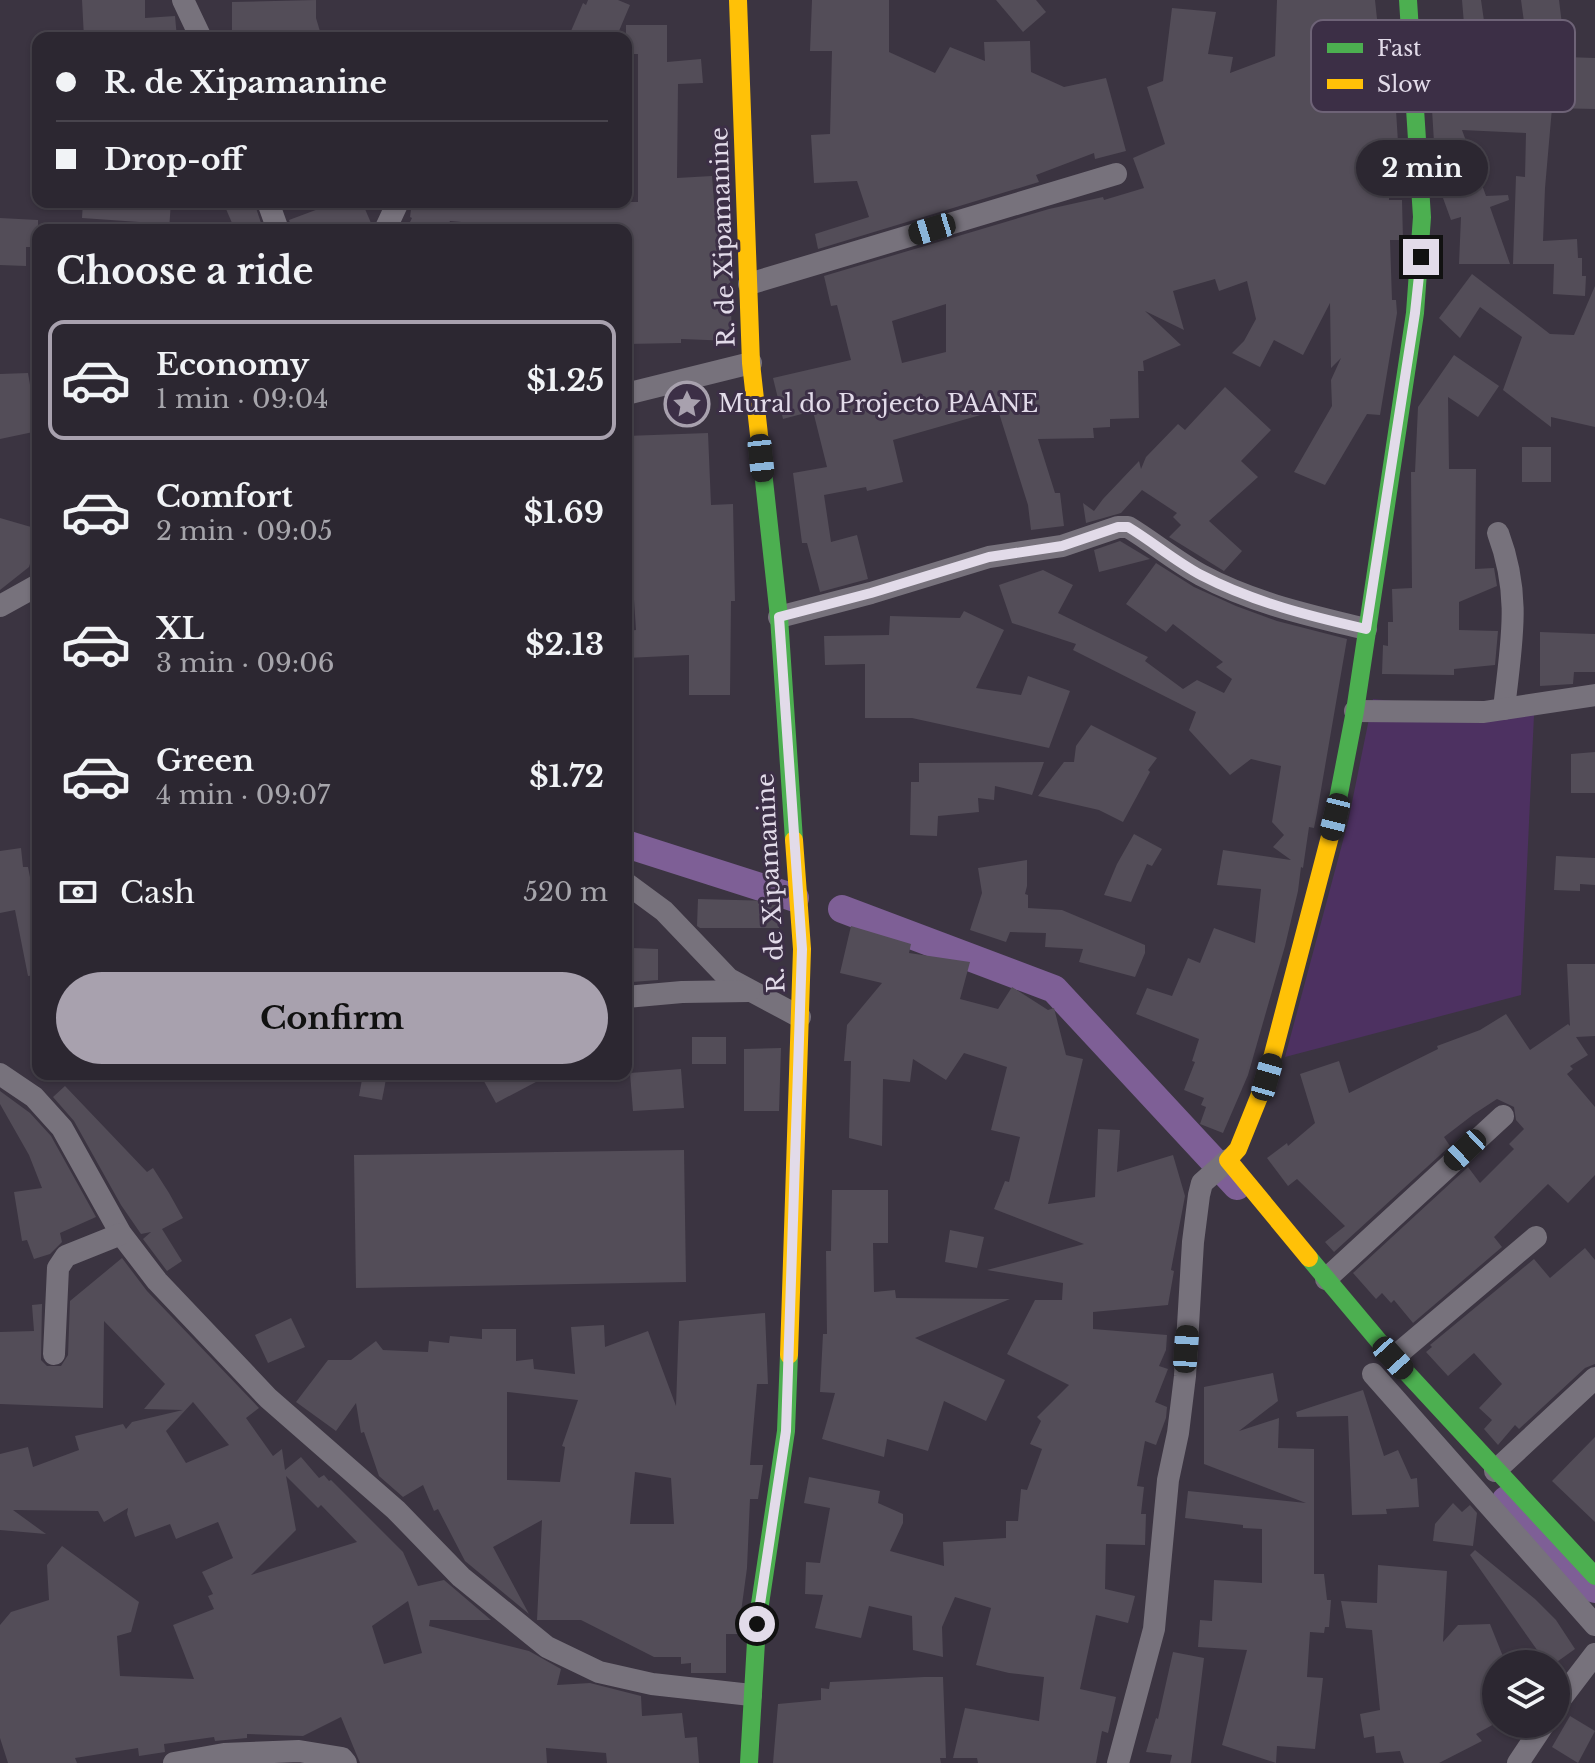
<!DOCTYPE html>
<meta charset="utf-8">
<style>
body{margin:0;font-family:"Libre Baskerville",serif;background:#38333d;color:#f1f3f6;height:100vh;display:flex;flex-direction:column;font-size:30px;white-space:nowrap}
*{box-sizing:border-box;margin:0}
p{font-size:26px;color:#a6a5ab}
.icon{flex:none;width:44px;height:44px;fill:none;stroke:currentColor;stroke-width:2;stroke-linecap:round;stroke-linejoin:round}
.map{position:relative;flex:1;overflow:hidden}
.drawer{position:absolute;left:32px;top:224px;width:600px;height:856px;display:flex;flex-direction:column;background:#2c2731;border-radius:16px;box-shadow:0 2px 6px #0004,0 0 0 2px #48444d}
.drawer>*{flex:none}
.guide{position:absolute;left:32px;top:32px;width:600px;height:176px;border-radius:16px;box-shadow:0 2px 6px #0004,0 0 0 2px #48444d;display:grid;align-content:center;height:176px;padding:0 24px;background:#2c2731}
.buttons{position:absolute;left:1482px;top:1650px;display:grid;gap:16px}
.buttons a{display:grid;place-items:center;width:88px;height:88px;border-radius:50%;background:#2c2731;box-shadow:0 2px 6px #0004,0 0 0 2px #48444d;font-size:40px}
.end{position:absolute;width:36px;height:36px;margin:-18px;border:10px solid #e2dbe9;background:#111;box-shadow:0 0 0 4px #111}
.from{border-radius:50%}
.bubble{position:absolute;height:56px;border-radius:28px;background:#2c2731;box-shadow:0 2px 6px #0004,0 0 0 2px #48444d;font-size:26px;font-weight:700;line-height:56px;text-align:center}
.car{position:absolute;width:24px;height:48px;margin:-24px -12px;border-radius:10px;box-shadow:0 0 6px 2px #0007;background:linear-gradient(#222 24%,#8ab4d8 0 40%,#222 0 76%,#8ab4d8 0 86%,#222 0)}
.guide b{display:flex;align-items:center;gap:28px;height:76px;font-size:30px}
.guide b+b{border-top:2px solid #48444d}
.guide i{width:20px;height:20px;background:#f1f3f6}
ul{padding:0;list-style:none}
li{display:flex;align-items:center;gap:24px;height:120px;margin:0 16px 12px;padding:0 8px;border:4px solid transparent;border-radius:16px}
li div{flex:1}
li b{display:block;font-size:30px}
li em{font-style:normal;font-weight:700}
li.current{border-color:#a8a1ae}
li>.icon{width:72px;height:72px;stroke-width:1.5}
h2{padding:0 24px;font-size:36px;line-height:96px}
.pay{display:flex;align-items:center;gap:20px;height:88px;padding:0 24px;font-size:30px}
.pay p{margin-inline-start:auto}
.cta{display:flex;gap:16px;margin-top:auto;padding:16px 24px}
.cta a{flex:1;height:92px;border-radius:48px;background:#a8a1ae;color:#111;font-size:32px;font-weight:700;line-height:92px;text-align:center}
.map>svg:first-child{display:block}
.green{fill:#4d3161}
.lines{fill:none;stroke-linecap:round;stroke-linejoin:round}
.canal{stroke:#7e5f96;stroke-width:28}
.building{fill:#534d58;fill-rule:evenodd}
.street{stroke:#77727c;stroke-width:22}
.fast{stroke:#4caf50;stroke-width:18}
.slow{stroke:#ffc107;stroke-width:18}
.route{stroke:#e2dbe9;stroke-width:10}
.labels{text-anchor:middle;stroke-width:6;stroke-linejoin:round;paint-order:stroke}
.street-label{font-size:24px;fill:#e2dbe9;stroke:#3c2f46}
.poi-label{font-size:24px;fill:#e2dbe9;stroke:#3c2f46;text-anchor:start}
.key{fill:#3c2f46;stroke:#6e6377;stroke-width:2}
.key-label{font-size:22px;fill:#e2dbe9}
</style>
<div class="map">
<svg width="1595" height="1763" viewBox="0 0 1595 1763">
<rect width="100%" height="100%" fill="#3b3441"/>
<polygon class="green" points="1373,699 1534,715 1521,995 1285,1057 1348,822"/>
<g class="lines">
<g class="canal">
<polyline points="626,844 795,898"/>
<polyline points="842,909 1054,989 1237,1186"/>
<polyline points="1506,1500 1579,1584 1595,1589"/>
</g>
</g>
<g class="building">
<polygon points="82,0 145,0 145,18 175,16 177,38 84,38"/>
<polygon points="316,0 316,18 322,38 232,38 232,2"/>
<polygon points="588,0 618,0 630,5 616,38 568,38 583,3 586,5"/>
<polygon points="812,0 889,0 889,52 935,73 950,47 985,61 984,42 1030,41 1031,72 1064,87 1106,78 1126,151 1095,159 1094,153 1036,175 1039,182 818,249 815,234 869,217 857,181 814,183 811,135 830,134 832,51 810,51"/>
<polygon points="996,0 1036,0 1046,12 1023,32"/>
<path d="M1277 0H1375L1380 47H1392L1399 158H1391L1389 200H1402L1403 240H1390L1392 300H1396L1397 313 1380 415 1367 414 1325 485 1294 472 1332 406 1331 380 1341 358 1331 368 1330 303 1303 355 1274 340 1260 367 1232 353 1244 341 1256 319 1247 281 1219 291 1215 279 1173 291 1184 330 1145 311 1181 345 1143 361 1144 371H1138L1139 418 1110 419V427L1093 428 1094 438 1038 439 1055 493H1060L1064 526 1031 530 1028 505 998 410 893 440 903 482 867 491 866 487 824 495 831 542 857 535 868 579 820 592 807 543H802L793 473 827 467 813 411 783 419 773 378 851 360 837 305 831 306 824 276 1049 209 1103 197 1104 200 1144 188 1133 158 1165 144 1147 87 1163 81 1172 8 1216 12 1208 54 1233 57 1230 73 1275 56ZM946 304V352L902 363 892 321Z"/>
<polygon points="1462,0 1481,0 1484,21 1464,24"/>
<polygon points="1521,0 1559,0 1566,57 1595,58 1595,109 1552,108 1545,188 1543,241 1577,239 1578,258 1582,258 1582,276 1586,276 1585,296 1553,294 1554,264 1513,264 1516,176 1525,177 1526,133 1462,130 1486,196 1508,195 1509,200 1490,207 1510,264 1459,264 1461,217 1451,220 1443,198 1450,198 1435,159 1428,43 1466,35 1481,95 1533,97 1533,43 1527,44"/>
<polygon points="626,25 667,25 667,62 701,59 703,83 678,84 677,178 712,176 716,228 723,227 724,275 730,275 732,341 681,339 681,343 626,344 626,230 506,230 508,226 450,221 446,230 406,230 412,218 410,217 412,202 540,202 577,206 578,202 638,202 638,54 626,54"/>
<polygon points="83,202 171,202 169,230 138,230 139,222 82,218"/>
<polygon points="223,202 254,202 262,226 251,230 235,230"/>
<polygon points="345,202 362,202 371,223 353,230 292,230 289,220 329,205"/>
<polygon points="0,218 38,220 38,247 26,247 26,266 0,265"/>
<polygon points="1472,274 1550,334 1574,335 1595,286 1595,427 1551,417 1551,427 1503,390 1522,337 1480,307 1460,338 1439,318"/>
<polygon points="1454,355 1499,386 1478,417 1448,397 1449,469 1476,469 1475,569 1494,568 1497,586 1459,602 1459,630 1498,631 1495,665 1454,669 1454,675 1382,674 1383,645 1388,646 1388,622 1393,622 1392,589 1412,588 1411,472 1415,472 1418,407"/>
<polygon points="28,373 38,431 0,439 0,374"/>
<polygon points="1225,387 1271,430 1241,461 1258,477 1209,521 1242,551 1224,571 1169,537 1181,525 1173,517 1177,513 1142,490 1121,513 1086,523 1083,503 1094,511 1103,499 1139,461 1141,469 1146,457 1178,424 1185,430"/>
<polygon points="708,433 711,505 733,504 735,601 731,601 730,695 689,695 689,655 626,658 626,631 636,630 628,509 626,436"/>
<rect x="1522" y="447" width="29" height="35"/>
<polygon points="0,518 38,529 38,539 29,567 0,590"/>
<polygon points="1120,541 1150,559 1099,572 1094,550"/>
<polygon points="1156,563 1194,587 1236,606 1277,621 1347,639 1317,813 1314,828 1309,827 1303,868 1301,867 1298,891 1285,946 1248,1075 1223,1133 1200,1124 1206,1107 1201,1105 1204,1098 1184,1090 1195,1062 1192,1061 1199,1039 1136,1014 1147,988 1172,996 1188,958 1200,963 1214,928 1255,943 1261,889 1217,885 1223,850 1291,860 1273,847 1284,835 1272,822 1281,766 1251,759 1230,775 1189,730 1196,712 1073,650 1076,644 1012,623 999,585 1043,570 1073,585 1058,613 1148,657 1145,661 1183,689 1197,680 1224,693 1232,679 1216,667 1223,662 1173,624 1166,632 1126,604"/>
<polygon points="964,611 1004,630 976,688 1021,695 1028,676 1070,691 1049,748 912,718 865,718 865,664 825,665 824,636 889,635 890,616 960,618"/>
<polygon points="1540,632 1595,634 1595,672 1574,672 1573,684 1540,686"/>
<polygon points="1091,725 1157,758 1148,770 1150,772 1123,822 1099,810 1038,796 1064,762 1074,762 1076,746"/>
<polygon points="1595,752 1595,793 1571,793 1571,754"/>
<polygon points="1044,762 1032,795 995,786 994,800 978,798 979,812 938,816 937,836 910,835 911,782 919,782 919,763"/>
<polygon points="1134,834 1162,849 1152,866 1147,864 1131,902 1104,895 1117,864"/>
<polygon points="21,848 23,867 28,867 38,917 38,975 28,976 15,910 0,913 0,851"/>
<polygon points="1556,856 1595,858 1595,885 1580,884 1580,891 1554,890"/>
<polygon points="1027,860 1027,886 1025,894 1028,895 1028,908 1062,910 1145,945 1145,953 1135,977 1079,962 1083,949 1045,947 1046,933 1010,932 1006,942 970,930 982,893 978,868"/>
<polygon points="698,899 779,901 779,928 700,928 697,926"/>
<polygon points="851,926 911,944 909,953 970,962 960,999 998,1009 1012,987 1048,1010 1054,1008 1066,1055 1083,1059 1048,1204 1095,1197 1098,1129 1120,1130 1117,1172 1173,1155 1185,1196 1171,1270 1174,1271 1168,1305 1093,1312 1093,1329 1167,1335 1166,1350 1159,1366 1168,1369 1155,1402 1167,1407 1166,1418 1156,1445 1145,1441 1137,1486 1144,1487 1141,1514 1146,1514 1145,1545 1106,1544 1105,1589 1135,1596 1128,1623 1096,1615 1080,1689 1116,1697 1108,1733 1102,1731 1096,1763 978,1763 977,1758 953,1758 965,1708 1039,1721 1044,1677 1009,1673 976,1665 991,1608 955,1597 942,1627 943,1657 913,1650 912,1616 869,1606 861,1638 815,1628 823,1595 805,1594 806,1562 820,1563 830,1508 804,1503 809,1477 880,1491 878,1503 903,1514 903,1523 890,1551 944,1566 943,1542 1006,1538 1006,1521 1018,1521 1021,1489 1027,1490 1042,1449 1030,1444 1041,1421 1037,1417 1069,1385 1007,1354 1035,1300 1062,1300 1063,1283 987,1270 1084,1244 994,1209 1005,1181 1009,1182 1020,1137 991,1130 1007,1067 964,1053 946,1080 913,1059 910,1082 883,1079 882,1146 849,1138 851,1061 844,1061 847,1025 882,983 840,973"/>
<polygon points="632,948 658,949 658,980 632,982"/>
<polygon points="1567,964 1595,964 1595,1036 1576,1037 1588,1055 1570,1066 1573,1069 1567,1074 1595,1107 1595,1175 1568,1203 1548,1184 1494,1237 1502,1247 1413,1323 1394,1300 1391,1303 1382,1293 1376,1299 1353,1273 1468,1167 1480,1183 1514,1149 1509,1144 1524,1129 1516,1120 1514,1107 1497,1099 1474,1114 1444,1137 1450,1146 1334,1252 1325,1242 1345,1226 1297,1179 1288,1186 1267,1158 1287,1143 1288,1146 1315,1123 1300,1074 1339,1061 1349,1093 1438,1049 1437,1046 1480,1030 1506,1014 1530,1050 1568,1024 1570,1026"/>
<rect x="692" y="1037" width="34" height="27"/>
<polygon points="781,1048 779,1111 744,1111 744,1049"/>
<polygon points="681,1069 684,1108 633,1111 630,1073"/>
<polygon points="363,1074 387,1074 382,1100 359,1096"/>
<polygon points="480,1074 551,1074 496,1103"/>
<polygon points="65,1086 147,1172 153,1168 169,1193 183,1218 162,1229 182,1261 167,1271 143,1239 151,1232 141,1234 121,1205 74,1121 53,1097"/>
<polygon points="0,1091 30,1113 51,1136 96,1217 60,1233 62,1242 50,1254 34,1259 27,1240 22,1241 14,1192 42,1188 29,1155 0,1104"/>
<polygon points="684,1150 686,1282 356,1288 354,1155"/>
<polygon points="832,1190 888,1190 888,1243 873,1243 874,1292 895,1290 896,1298 1010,1299 915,1338 1005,1380 986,1421 944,1401 928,1451 887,1439 884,1457 822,1439 835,1393 820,1392 823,1334 827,1334 826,1251 831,1251"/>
<polygon points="950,1230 984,1237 977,1268 945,1262"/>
<polygon points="1585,1248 1595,1260 1595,1364 1585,1368 1519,1429 1515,1425 1498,1445 1484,1429 1492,1420 1479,1408 1502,1384 1474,1353 1448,1376 1426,1352 1432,1347 1430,1345 1534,1259 1550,1278"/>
<path d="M122 1258 147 1291 259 1408 246 1418 273 1456 282 1449 285 1470 301 1457 319 1478 324 1475 329 1481 331 1480 403 1552 418 1586 444 1580 491 1620H430L429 1626 529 1651 561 1669 557 1685 590 1683 641 1696 642 1716 682 1713 685 1738 697 1737 699 1763H607L606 1753 546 1748 547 1763H360L341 1717 303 1736 247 1734V1738L215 1741 214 1737 164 1744 165 1752 139 1756 138 1748 75 1758 77 1763H8L0 1738V1625L11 1612 49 1600 47 1565 62 1546 139 1602 131 1632 117 1636 120 1676 194 1679 173 1625 214 1609 208 1596 213 1594 202 1572 233 1558 218 1522 176 1539 170 1524 135 1537 127 1514 128 1508 104 1522 98 1511 13 1510 46 1534 0 1530V1454L28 1447 33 1467 79 1450 75 1436 123 1424 126 1429 132 1422 183 1410 144 1409 165 1384 104 1321 103 1408 0 1404V1332L34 1331 32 1305 42 1304 41 1360 47 1366H61L68 1355 70 1301ZM193 1402 229 1445 186 1463 166 1431ZM286 1476 318 1508 321 1505 357 1542 251 1575 296 1530ZM408 1601 422 1653 384 1664 372 1626Z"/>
<path d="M765 1313 768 1384H757L750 1465H763L758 1499H750L747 1568 738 1634H726V1673H691V1663L681 1664V1657H654L581 1620H537L542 1520 493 1547 529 1614 465 1561 438 1509 434 1511 423 1485 403 1497 379 1476 364 1432 361 1433 356 1403 336 1431 296 1402 328 1360H351L376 1341 383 1350 428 1352 429 1341 449 1343 450 1336 482 1339V1329H516V1361L533 1359 534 1369 575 1374 571 1327 604 1325 605 1347 648 1331 676 1406 679 1321ZM507 1392 578 1400 562 1446 565 1447 560 1482 507 1480ZM635 1472 671 1478 674 1524H630Z"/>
<polygon points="291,1318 305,1347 268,1363 255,1335"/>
<polygon points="1273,1373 1278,1401 1239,1431 1279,1418 1278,1448 1314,1449 1314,1574 1324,1574 1327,1600 1331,1600 1329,1627 1325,1627 1324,1633 1310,1632 1307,1677 1323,1678 1315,1749 1277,1746 1276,1763 1222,1745 1247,1650 1198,1647 1200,1620 1212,1621 1214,1580 1262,1583 1262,1529 1243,1528 1243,1525 1185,1518 1188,1491 1306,1503 1204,1464 1204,1387"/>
<polygon points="1363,1390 1384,1456 1398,1450 1411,1479 1417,1478 1419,1507 1386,1509 1387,1514 1352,1515 1348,1416 1297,1417 1296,1412"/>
<polygon points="1595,1437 1595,1522 1552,1481"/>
<polygon points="1453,1503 1462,1512 1470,1505 1477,1513 1473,1546 1433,1541 1435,1524"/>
<polygon points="1475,1550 1535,1599 1556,1620 1575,1649 1554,1664 1547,1664 1470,1555"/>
<polygon points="1378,1565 1447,1571 1443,1642 1458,1625 1490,1624 1506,1664 1496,1664 1496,1676 1485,1680 1496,1707 1496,1723 1476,1734 1482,1741 1439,1763 1404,1763 1400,1751 1376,1753 1374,1736 1364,1738 1360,1714 1380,1710 1372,1630 1346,1628 1341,1601 1377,1603"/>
<polygon points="1173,1652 1204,1658 1191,1763 1170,1763 1172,1755 1146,1752 1156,1718 1158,1719"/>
<polygon points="924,1677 943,1677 946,1758 940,1758 941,1763 773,1763 778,1704 821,1700 821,1688 829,1689 830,1682"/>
<polygon points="1570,1716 1595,1731 1578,1763 1552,1747"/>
</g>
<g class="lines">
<g class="street">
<polyline points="183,0 201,38"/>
<polyline points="268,202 278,230"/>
<polyline points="385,230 398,202"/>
<polyline points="749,284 1116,174"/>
<polyline points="626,394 751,363"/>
<path d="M1498 533C1522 597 1511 643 1504 709"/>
<polyline points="0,606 38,585"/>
<path d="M779 617 871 593 989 557 1062 546 1118 527H1128C1153 542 1175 561 1201 575 1253 603 1309 615 1366 629"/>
<polyline points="1355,711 1484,712 1595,695"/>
<polyline points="626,883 664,911 729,979 800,1017"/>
<polyline points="626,997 682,992 749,991"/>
<polyline points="0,1074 34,1097 62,1128 121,1234 157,1281 268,1398 396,1510 461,1577 547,1647 599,1672 652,1684 751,1695"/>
<polyline points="1326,1279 1503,1116"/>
<polyline points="54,1354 58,1268 66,1256 121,1234"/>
<polyline points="1393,1358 1536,1237"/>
<polyline points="1373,1374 1595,1625"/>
<polyline points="1495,1471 1595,1378"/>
<polyline points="1556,1705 1595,1654"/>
<polyline points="174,1763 224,1754 299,1751 342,1758 346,1763"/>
<polyline points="1118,1763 1154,1629 1168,1480 1178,1433 1185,1376 1193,1242 1199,1195 1202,1183 1228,1160"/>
<polyline points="1518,1763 1544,1724"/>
</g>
<g class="fast">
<polyline points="761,453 779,617 794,840"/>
<polyline points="1333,825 1355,711 1415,313 1422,217 1408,0"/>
<polyline points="1309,1258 1393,1358 1595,1576"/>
<polyline points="749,1763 757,1624 786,1431 789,1355"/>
</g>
<g class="slow">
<polyline points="738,0 751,363 761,453"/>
<polyline points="1309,1258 1228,1160 1238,1149 1267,1077 1333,825"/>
<polyline points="789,1355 802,949 794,840"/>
</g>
</g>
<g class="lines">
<path class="route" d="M757 1624 786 1431 802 949 779 617 871 593 989 557 1062 546 1118 527H1128C1153 542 1175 561 1201 575 1253 602 1309 616 1366 629L1415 313 1421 257"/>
</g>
<defs>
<g id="sight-ring" transform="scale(2.3)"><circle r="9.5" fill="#3c2f46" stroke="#a8a1ae" stroke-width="1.5"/><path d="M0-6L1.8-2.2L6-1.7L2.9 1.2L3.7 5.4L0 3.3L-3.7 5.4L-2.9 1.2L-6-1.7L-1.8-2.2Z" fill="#a8a1ae"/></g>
</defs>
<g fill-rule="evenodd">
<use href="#sight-ring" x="687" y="404"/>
</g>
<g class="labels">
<g class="street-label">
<text transform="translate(723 237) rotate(-92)" y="8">R. de Xipamanine</text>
<text transform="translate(771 883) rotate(-93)" y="8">R. de Xipamanine</text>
</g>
<g class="poi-label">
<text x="718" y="412">Mural do Projecto PAANE</text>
</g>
</g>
<rect x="1311" y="20" width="264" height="92" rx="12" class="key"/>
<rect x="1327" y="43" width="36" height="10" fill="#4caf50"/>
<rect x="1327" y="79" width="36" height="10" fill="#ffc107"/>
<g class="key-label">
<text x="1377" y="56">Fast</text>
<text x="1377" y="92">Slow</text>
</g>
</svg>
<div class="buttons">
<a><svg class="icon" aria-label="layers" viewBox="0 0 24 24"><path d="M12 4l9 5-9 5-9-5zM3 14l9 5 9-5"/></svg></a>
</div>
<i class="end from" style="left:757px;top:1624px"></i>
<i class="end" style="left:1421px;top:257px"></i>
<div class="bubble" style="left:1356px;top:140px;width:132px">2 min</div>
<i class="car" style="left:932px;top:229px;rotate:253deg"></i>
<i class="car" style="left:761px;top:458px;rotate:174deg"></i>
<i class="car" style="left:1335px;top:817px;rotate:194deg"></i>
<i class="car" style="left:1267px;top:1077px;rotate:16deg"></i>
<i class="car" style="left:1465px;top:1150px;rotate:227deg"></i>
<i class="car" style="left:1186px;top:1349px;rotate:4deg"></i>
<i class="car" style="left:1393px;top:1358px;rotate:138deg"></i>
<div class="guide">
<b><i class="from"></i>R. de Xipamanine</b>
<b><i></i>Drop-off</b>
</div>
<section class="drawer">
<h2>Choose a ride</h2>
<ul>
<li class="current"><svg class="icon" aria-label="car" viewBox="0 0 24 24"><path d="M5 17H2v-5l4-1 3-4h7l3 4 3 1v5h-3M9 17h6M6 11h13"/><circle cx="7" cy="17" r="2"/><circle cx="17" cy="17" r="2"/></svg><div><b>Economy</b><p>1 min · 09:04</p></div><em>$1.25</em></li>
<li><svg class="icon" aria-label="car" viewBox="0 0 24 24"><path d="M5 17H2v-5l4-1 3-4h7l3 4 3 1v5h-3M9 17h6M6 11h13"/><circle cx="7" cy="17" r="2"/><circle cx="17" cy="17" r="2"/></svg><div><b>Comfort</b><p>2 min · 09:05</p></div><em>$1.69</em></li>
<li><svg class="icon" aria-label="car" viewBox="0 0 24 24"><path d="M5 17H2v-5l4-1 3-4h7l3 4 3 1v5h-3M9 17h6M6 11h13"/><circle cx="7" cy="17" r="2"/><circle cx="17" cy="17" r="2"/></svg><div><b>XL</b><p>3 min · 09:06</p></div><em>$2.13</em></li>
<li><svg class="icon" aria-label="car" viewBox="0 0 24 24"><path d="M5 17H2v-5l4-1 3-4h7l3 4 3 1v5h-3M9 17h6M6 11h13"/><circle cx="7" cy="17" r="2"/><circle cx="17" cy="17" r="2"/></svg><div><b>Green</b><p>4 min · 09:07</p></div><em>$1.72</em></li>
</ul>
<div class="pay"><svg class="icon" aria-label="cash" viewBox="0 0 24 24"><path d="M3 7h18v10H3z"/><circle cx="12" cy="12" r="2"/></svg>Cash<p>520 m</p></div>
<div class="cta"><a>Confirm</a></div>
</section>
</div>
